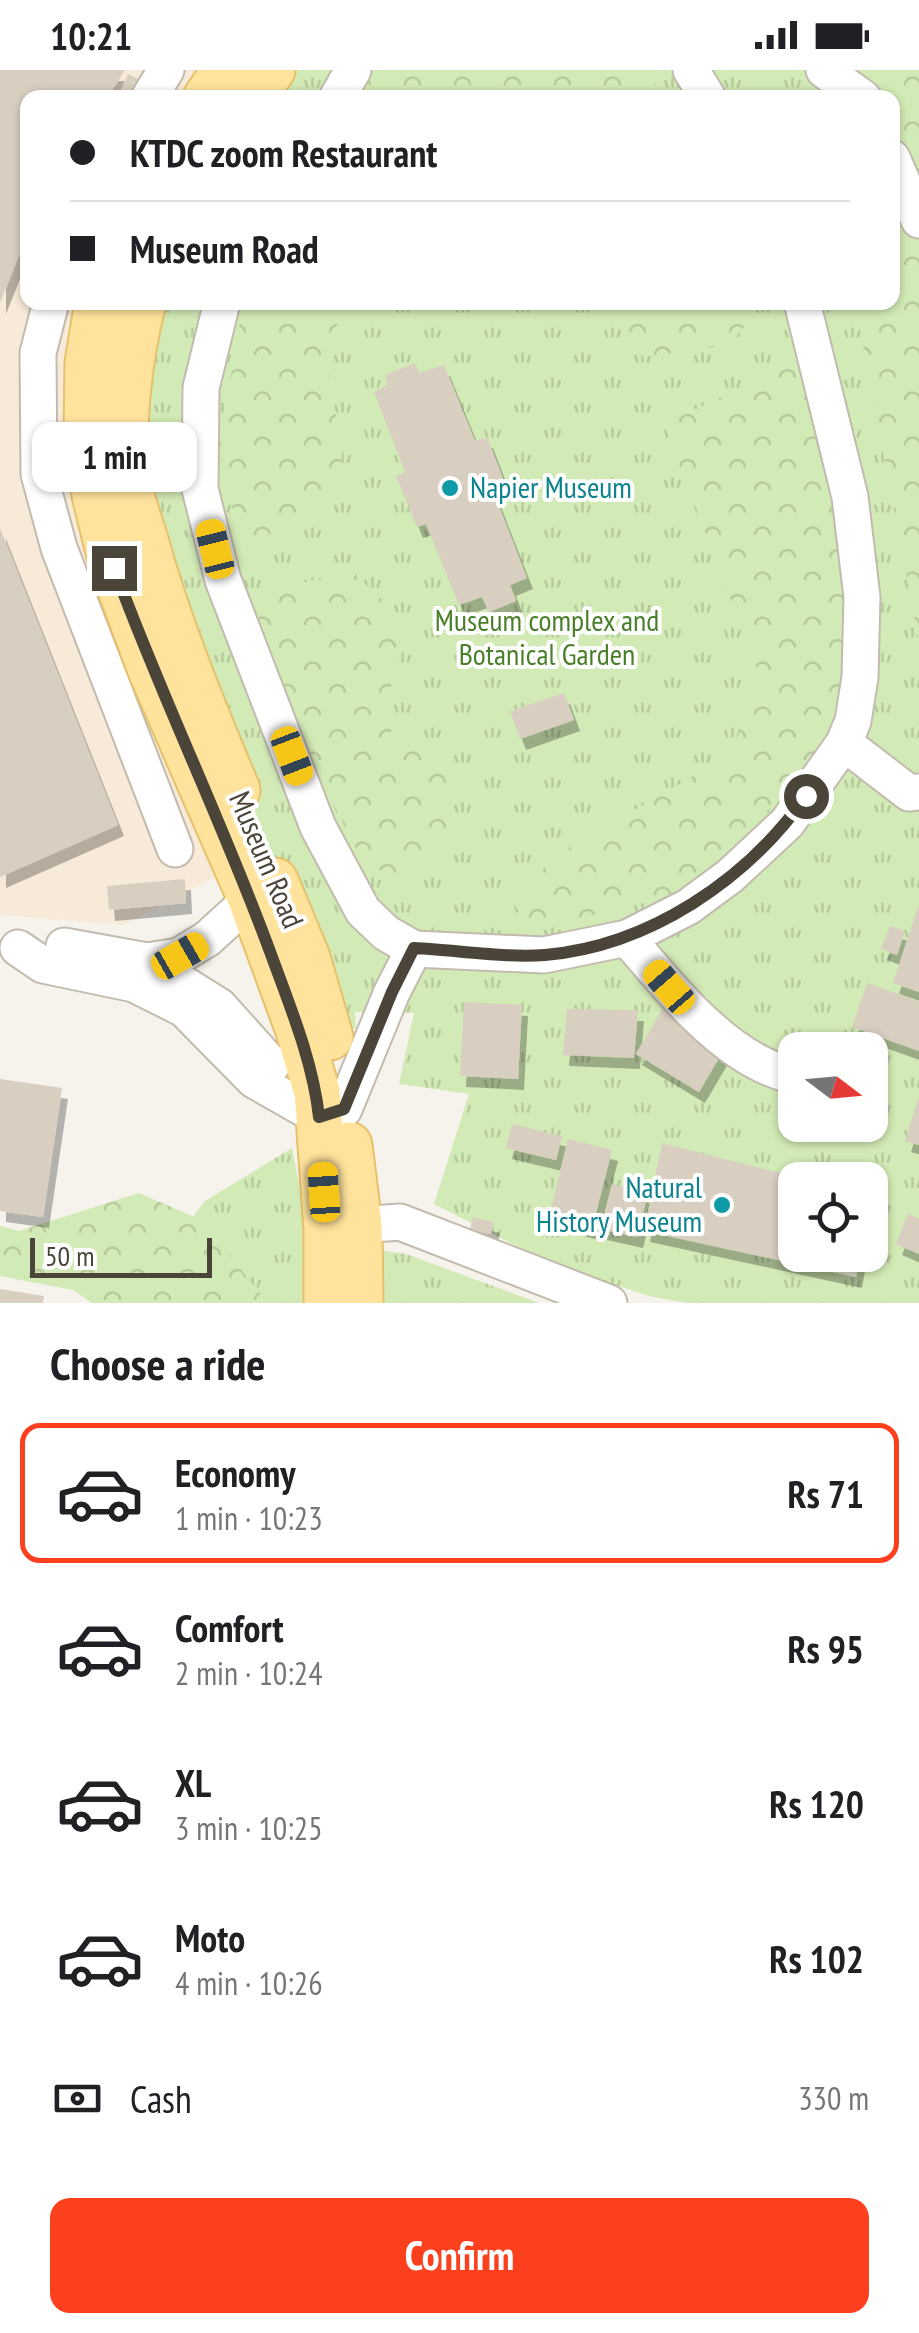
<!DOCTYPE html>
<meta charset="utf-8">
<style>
body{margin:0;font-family:"PT Sans Narrow",sans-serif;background:#f2f2f2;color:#202124;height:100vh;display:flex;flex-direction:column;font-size:38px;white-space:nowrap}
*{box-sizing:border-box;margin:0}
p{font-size:32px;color:#757577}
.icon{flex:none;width:55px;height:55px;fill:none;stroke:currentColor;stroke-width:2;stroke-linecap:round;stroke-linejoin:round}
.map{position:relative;height:1233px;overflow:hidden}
.sheet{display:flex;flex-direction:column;background:#fff;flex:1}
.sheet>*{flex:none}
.banner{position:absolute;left:20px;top:20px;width:880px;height:220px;border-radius:20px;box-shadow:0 2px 8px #0004;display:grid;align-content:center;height:220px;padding:0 50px;background:#fff}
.needle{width:65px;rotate:106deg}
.fabs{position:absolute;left:778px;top:962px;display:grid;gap:20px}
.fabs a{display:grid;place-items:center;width:110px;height:110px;border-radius:20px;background:#fff;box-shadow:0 2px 8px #0004;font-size:50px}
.scale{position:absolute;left:30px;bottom:25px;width:182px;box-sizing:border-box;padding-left:10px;border:5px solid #4b4439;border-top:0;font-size:28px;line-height:35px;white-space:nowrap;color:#4b4439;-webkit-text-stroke:8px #fff;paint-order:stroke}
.end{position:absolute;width:45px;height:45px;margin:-22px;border:12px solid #4b4439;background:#fff;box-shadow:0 0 0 5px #fff}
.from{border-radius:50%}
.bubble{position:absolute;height:70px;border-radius:20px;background:#fff;box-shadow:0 2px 8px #0004;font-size:32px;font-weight:700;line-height:70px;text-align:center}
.car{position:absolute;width:30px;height:60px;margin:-30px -15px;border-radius:12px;box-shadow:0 0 8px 2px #0007;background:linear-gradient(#f5c518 24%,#345 0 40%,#f5c518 0 76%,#345 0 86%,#f5c518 0)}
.banner b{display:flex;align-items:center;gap:35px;height:95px;font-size:38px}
.banner b+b{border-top:2px solid #e0e0e0}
.banner i{width:25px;height:25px;background:#202124}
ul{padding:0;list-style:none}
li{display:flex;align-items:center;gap:30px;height:140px;margin:0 20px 15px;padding:0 30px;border:5px solid transparent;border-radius:20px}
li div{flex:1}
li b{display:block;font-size:38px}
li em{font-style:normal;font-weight:700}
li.on{border-color:#fc3f1d}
li>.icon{width:90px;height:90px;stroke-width:1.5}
h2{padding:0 50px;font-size:45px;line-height:120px}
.pay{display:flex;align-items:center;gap:25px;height:110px;padding:0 50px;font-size:38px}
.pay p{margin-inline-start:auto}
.cta{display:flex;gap:20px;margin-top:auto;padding:20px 50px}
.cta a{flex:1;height:115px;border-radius:20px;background:#fc3f1d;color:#fff;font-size:40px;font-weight:700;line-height:115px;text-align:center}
.status{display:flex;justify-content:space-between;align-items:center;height:70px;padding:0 50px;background:#fff;direction:ltr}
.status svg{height:28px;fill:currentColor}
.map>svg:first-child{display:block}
.commercial{fill:#f7ead8}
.grass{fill:url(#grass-tufts);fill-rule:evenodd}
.forest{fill:url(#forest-crowns)}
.building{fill:#d8cfc1;filter:url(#shadow)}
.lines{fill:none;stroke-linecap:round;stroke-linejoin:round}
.minor-casing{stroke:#c2bbae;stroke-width:39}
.major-casing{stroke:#e6c16a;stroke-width:49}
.minor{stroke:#fff;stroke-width:35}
.major{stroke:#ffe39c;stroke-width:45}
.route{stroke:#4b4439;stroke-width:12}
.culture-dot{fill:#0f9aa8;stroke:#fff;stroke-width:4}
.labels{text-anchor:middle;stroke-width:8;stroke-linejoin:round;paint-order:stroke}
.culture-label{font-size:30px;fill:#0d838f;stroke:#fff;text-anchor:start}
.park-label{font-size:30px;fill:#4a7f2a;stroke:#fff}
.street-label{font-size:30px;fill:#4b4439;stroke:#fff}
</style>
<div class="status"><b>10:21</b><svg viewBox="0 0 49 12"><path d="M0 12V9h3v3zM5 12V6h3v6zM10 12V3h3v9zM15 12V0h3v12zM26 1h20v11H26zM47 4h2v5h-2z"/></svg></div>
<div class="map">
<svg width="919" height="1233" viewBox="0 0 919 1233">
<defs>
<pattern id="grass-tufts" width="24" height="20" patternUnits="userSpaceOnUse" patternTransform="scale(2.5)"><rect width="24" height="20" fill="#d2eab5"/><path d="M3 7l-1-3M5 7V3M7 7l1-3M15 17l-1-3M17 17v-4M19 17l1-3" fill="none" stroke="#b6ca9c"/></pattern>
<pattern id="forest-crowns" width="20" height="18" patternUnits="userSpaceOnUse" patternTransform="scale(2.5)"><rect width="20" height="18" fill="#d2eab5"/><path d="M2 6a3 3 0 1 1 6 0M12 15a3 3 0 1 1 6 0" fill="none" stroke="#b6ca9c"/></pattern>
<filter id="shadow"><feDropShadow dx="6" dy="11" stdDeviation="0" flood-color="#0004"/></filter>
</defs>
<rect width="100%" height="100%" fill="#f6f3ec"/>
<polygon class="commercial" points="0,0 208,0 188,27 28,28 28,232 75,233 66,349 88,502 217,806 123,855 0,845"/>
<g class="grass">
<path d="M279 0H919V1233H687L649 1226 552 1194 434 1134 469 1024 399 1014 414 943 355 942 356 958 336 965 316 897 165 528 132 334 150 233 892 232V28L259 27ZM795 980H870V1055H795ZM795 1110H870V1185H795Z"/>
<polygon points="292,1078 306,1153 306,1233 127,1233 205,1131"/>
<polygon points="373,1179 406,1184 539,1233 372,1233"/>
</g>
<g class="forest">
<polygon points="374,0 646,0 663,27 358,27"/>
<polygon points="828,0 919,0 919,572 855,233 892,232 892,28 805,28"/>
<polygon points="243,233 386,233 346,245 324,270 341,377 344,417 255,473 239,469 219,379"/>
<polygon points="630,233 663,238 669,233 756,233 756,243 729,275 643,287 621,255"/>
<polygon points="789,296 809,311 851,533 838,635 816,694 682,823 531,861 514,834 553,787 728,686 763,614 664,354"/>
<path d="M352 501 396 543 398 597 386 629 393 674 442 689 453 752 417 806 366 798 294 657 257 556C265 513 316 511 352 501Z"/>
<polygon points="139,1123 201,1150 261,1225 262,1233 92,1233 73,1220 0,1206 0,1156 19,1161"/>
</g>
<g class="building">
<polygon points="0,0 125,0 107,28 28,28 28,163 0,233"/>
<polygon points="128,4 149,14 144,28 118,28"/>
<polygon points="415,293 419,303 444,295 475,371 487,367 505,414 493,421 527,508 510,515 516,531 489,542 482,527 459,535 426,454 417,457 396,406 405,402 374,322 387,315 385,305"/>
<polygon points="0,458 118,755 0,807"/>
<polygon points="564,623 574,650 520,669 510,641"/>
<polygon points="185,809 186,833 109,840 107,816"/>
<polygon points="918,837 919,837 919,922 893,913"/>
<polygon points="890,856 905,861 897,885 881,879"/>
<polygon points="867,913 919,931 919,981 852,957"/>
<polygon points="464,932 522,935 518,1009 460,1006"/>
<polygon points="663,938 726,976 699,1022 636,984"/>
<polygon points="567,939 638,940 634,988 563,985"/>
<polygon points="0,1009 62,1018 43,1147 0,1141"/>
<polygon points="918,1029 919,1029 919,1075 905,1071"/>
<polygon points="512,1054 562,1066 556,1090 506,1078"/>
<polygon points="568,1069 612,1080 592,1159 549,1147"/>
<polygon points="662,1073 803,1109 795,1110 795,1185 860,1185 856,1207 644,1161"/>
<polygon points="612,1114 648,1123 637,1167 601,1159"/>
<polygon points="908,1144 919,1149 919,1184 896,1174"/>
<polygon points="473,1147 494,1152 491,1164 470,1160"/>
<polygon points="0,1219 44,1226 43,1233 0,1233"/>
</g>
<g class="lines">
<g class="minor-casing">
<g id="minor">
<polyline points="691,0 708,28"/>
<polyline points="824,0 863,28"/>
<polyline points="149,28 166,0"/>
<polyline points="337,28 353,0"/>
<polyline points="892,88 919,150"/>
<polyline points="51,232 38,283 39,404 59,478 175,779"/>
<polyline points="222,232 201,318 200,419 223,510 318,757 363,841 386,863 414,879 544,885 627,868 688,837 730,806 787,753 844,673 853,651 860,607 862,527 850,427 802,232"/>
<polyline points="844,673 909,723 919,722"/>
<path d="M627 868C671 919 727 992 795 1006"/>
<polyline points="64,876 147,891 219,936 272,995"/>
<polyline points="18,878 43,895 134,914 184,939 254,1010 319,1047 344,1039 392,922 414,879"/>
<polyline points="147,891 179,886 207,869 251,829"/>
<polyline points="359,1155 400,1152 609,1233"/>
</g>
</g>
<g class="major-casing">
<g id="major">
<polyline points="206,28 225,0"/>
<polyline points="252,28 272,0"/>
<polyline points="98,232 88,293 87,364 95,425 113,498 151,600 251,829 298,958 317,1022 319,1047 327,1159 327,1233"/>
<path d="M143 232C130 282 120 357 128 408 130 428 138 448 144 467 168 554 202 637 237 720"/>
<polyline points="275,811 307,888 330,967"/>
<polyline points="349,1075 359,1155 360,1233"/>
</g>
</g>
<use href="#minor" class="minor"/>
<use href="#major" class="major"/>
</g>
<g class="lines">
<path class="route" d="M114 498C162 629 224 755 272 887 291 939 313 992 319 1047L344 1039 392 922 414 878C456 880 504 888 545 885 649 876 747 810 806 726"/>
</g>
<g class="culture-dot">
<circle cx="450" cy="418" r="10"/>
<circle cx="722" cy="1135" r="10"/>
</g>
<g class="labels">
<g class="culture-label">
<text x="470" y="428">Napier Museum</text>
<text x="702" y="1128" text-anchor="end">Natural<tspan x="702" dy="34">History Museum</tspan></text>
</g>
<g class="park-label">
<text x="547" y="561">Museum complex and<tspan x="547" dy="34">Botanical Garden</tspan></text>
</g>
<g class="street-label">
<text transform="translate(266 790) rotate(67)" y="10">Museum Road</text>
</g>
</g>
</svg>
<div class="fabs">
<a><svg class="needle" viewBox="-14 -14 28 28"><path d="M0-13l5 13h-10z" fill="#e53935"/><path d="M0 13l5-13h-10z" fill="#757577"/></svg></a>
<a><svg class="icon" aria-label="locate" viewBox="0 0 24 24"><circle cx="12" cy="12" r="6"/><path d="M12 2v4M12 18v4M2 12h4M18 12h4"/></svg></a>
</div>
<div class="scale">50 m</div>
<i class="end from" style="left:806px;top:726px"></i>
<i class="end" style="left:114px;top:498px"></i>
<div class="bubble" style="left:32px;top:352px;width:165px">1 min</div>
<i class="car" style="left:215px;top:479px;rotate:346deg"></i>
<i class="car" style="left:292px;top:686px;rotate:159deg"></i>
<i class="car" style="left:180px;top:886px;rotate:60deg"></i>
<i class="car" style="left:669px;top:917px;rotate:319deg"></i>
<i class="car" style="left:324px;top:1122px;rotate:356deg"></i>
<div class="banner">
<b><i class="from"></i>KTDC zoom Restaurant</b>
<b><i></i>Museum Road</b>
</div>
</div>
<section class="sheet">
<h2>Choose a ride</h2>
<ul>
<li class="on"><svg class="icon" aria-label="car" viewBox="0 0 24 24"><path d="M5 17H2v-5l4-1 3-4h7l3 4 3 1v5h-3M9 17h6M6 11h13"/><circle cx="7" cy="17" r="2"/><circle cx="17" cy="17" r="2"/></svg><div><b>Economy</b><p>1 min · 10:23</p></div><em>Rs 71</em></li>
<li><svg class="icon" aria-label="car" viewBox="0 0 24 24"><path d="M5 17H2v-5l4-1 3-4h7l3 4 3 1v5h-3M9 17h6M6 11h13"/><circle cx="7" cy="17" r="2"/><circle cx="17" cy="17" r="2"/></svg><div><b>Comfort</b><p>2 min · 10:24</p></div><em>Rs 95</em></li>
<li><svg class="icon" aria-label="car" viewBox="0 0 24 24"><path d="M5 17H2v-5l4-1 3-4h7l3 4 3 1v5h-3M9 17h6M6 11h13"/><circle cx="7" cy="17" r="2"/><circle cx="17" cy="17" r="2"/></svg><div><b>XL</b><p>3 min · 10:25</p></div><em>Rs 120</em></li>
<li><svg class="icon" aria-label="car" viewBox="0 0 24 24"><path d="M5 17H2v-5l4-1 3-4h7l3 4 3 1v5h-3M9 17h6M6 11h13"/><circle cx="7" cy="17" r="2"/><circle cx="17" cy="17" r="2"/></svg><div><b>Moto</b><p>4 min · 10:26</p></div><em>Rs 102</em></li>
</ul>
<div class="pay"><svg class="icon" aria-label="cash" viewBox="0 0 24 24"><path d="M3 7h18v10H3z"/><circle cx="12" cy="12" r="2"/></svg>Cash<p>330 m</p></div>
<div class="cta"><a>Confirm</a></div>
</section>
